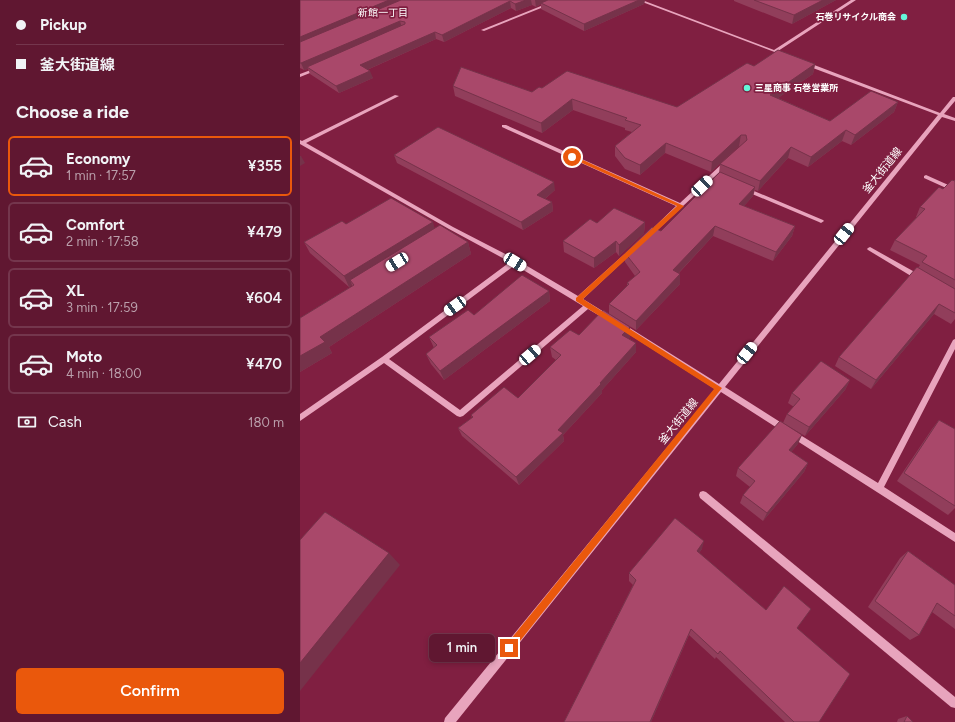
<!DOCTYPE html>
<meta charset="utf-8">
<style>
body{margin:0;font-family:Figtree,"Noto Sans JP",sans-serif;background:#69243d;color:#f1f3f6;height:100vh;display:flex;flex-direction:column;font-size:15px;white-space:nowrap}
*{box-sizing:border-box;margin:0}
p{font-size:13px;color:#ba9fab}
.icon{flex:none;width:22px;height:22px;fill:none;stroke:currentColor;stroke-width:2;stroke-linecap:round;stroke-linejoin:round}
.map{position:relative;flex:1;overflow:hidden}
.side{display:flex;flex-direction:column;background:#601731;width:300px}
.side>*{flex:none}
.guide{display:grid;align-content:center;height:88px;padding:0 16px;background:#601731}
.end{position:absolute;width:18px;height:18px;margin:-9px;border:5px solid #ea580c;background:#fff;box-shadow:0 0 0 2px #fff}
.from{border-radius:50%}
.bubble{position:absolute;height:28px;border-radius:6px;background:#601731;box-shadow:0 2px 6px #0003,0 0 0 1px #74364d;font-size:13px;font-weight:600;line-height:28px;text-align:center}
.car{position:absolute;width:12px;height:24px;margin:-12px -6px;border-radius:5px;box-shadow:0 0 3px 1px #0007;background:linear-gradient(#fff 24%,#345 0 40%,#fff 0 76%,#345 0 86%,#fff 0)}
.guide b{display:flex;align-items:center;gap:14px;height:38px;font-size:15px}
.guide b+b{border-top:1px solid #74364d}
.guide i{width:10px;height:10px;background:#f1f3f6}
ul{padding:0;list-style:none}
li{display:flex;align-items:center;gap:12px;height:60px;margin:0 8px 6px;padding:0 8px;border:2px solid #74364d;border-radius:6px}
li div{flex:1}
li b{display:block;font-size:15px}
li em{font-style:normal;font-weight:600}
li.on{border-color:#ea580c}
li>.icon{width:36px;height:36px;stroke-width:1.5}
h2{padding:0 16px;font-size:18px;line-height:48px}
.pay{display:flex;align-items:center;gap:10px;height:44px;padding:0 16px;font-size:15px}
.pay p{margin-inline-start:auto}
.button{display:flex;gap:8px;margin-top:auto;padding:8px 16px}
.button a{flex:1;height:46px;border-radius:6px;background:#ea580c;color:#fff;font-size:16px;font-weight:600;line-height:46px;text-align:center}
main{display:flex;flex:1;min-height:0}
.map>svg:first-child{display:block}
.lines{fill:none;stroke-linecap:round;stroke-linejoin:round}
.minor{fill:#e8a4bd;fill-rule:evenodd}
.wall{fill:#913e5b}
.shaded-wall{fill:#76324a}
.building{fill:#a9486a;stroke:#76324a}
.route{fill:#ea580c}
.poi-dot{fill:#64f6d9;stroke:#801f41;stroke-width:1.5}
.labels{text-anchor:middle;stroke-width:3.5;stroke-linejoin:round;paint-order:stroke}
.far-poi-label{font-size:9px;font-weight:bold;fill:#fff;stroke:#801f41;text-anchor:end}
.far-neighbourhood-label{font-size:10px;fill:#fff;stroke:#801f41}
.street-label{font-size:11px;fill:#fff;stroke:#801f41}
</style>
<main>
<section class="side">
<div class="guide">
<b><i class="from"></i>Pickup</b>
<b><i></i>釜大街道線</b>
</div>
<h2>Choose a ride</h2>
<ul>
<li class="on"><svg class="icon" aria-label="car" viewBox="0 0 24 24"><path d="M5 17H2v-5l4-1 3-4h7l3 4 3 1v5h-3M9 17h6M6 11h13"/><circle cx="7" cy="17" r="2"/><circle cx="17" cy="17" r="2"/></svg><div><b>Economy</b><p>1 min · 17:57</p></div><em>¥355</em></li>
<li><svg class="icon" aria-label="car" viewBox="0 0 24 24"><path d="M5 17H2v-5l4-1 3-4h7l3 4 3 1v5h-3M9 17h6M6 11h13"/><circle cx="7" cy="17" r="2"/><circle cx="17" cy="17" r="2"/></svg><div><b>Comfort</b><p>2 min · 17:58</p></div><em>¥479</em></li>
<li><svg class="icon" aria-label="car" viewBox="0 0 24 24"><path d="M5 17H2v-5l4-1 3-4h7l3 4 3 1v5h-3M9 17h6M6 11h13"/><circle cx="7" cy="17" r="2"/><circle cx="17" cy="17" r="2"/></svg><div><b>XL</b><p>3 min · 17:59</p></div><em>¥604</em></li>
<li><svg class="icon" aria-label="car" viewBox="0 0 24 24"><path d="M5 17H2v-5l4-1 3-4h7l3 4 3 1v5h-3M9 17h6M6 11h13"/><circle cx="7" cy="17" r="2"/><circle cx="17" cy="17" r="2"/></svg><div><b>Moto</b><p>4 min · 18:00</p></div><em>¥470</em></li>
</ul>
<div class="pay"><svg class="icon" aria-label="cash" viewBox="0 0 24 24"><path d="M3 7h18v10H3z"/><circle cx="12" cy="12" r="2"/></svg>Cash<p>180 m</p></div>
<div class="button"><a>Confirm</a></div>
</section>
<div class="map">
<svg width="655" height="722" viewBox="0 0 655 722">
<rect width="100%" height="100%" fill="#801f41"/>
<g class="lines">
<g class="minor">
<polygon points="256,0 261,0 184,31 181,30"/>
<polygon points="337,0 342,0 474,50 551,0 556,0 478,51 487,54 487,55 485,56"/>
<polygon points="505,63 509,63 640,113 653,97 655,97 655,101 644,114 655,118 655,121 642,117 425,387 488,427 489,429 488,431 485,432 482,431 421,392 156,722 144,722 145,718 415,389 321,329 320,327 321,325 325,325 419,384 638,115 505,65"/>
<polygon points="16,68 20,69 0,77 0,74"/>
<path d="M95 95 99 96 6 143 153 227 217 260 278 296 329 250H333L334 251 283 299 309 315 310 317 309 319H305L288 309 163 416 160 417 157 416 84 363 0 421V414L82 357 210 262 149 229 0 144V140L2 141ZM215 265 283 306 160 410 89 359Z"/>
<polygon points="202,125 206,125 380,203 424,162 426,161 429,163 351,236 349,237 346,235 347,234 376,206 202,127"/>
<polygon points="626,175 655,188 655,192 624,178 624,176"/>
<polygon points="447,188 523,220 524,221 521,223 519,222 445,191 444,190"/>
<polygon points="570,247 620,275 621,277 620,279 616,279 568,250 567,249 568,248"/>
<polygon points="655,339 655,349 584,487 655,533 655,542 491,437 490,435 491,433 494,432 497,433 578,483 653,340"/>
<polygon points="403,491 406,492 655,697 655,708 651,707 400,498 399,495 400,492"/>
</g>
</g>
<g class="wall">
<polygon points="0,0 345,0 344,4 284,31 241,9 241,4 236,7 232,5 216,11 211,8 144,42 136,39 67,70 73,78 39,93 10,74 8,69 4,70 0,68"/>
<polygon points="434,0 536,0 492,24 434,1"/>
<polygon points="515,64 513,74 478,98 530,121 598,102 594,112 551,145 542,141 508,167 488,158 458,191 455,190 453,196 444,206 495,226 492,236 473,261 413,236 379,273 380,284 336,330 309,314 309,304 327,286 327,283 335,276 325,262 325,253 361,231 419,173 420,164 440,146 439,146 411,172 365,153 340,175 325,169 315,156 315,146 332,132 325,130 325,128 273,110 242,133 155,96 153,86 232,92 242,88 377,107 454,66"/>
<polygon points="94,155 255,190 245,199 252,202 253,211 223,230 97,163"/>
<polygon points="655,180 655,319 651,324 634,314 571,389 535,366 539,357 618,268 620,265 590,250 595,240 617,217 616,217 620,207"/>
<polygon points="345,222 344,233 319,256 316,252 294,268 264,252 263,241 297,223"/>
<polygon points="46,224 135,229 168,242 171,254 29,347 32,353 0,372 0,318 52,286 52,285 49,287 10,253 4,242"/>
<polygon points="249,291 250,301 144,380 131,364 126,354 134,348 129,337 174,315"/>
<polygon points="279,335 330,337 328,338 336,343 336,352 302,390 302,393 263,435 264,441 219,485 162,436 158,428 172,418 171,415 218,398 256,360 252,357 250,347"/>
<polygon points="550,380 545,390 505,436 483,423 487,414 494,407 488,403 492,393"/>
<polygon points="639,420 655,429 655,508 648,515 597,481 632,429"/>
<polygon points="498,444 491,452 508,463 504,472 463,521 440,503 443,495 450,487 436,476 438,468"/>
<polygon points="402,549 399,553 466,610 497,628 519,722 485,722 416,657 415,659 389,635 351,722 264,722 333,585 329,581 329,573"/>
<polygon points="608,551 655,585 655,629 632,612 619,635 610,640 568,607 600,558"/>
<polygon points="607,716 613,722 597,722 598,719"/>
</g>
<g class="shaded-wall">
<polygon points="89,0 100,0 101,3 0,45 0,37"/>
<polygon points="226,0 231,0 232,5 216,11 215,4"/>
<polygon points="235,0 252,0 241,3 241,4 236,7"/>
<polygon points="339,0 345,0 344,4 284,31 284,24"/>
<polygon points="523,0 536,0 492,24 494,15"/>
<polygon points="210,1 211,8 144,42 142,35"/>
<polygon points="100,21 102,28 7,67 8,69 4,70 1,63"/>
<polygon points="135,32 136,39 62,72 60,65"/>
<polygon points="515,64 513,74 468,105 470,95"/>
<polygon points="70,71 73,78 39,93 36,86"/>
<polygon points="272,99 273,110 242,133 241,123"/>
<polygon points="598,102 594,112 551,145 555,135"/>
<polygon points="546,130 542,141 508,167 511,157"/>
<polygon points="441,135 439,146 411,172 412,162"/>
<polygon points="366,143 365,153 340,175 340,165"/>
<polygon points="491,147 488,158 458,191 460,181"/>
<polygon points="0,156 1,156 5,163 0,166"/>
<polygon points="254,182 255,190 239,204 237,195"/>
<polygon points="455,187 453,196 437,214 439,204"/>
<polygon points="252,202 253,211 223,230 221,222"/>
<polygon points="133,222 136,233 50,280 52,285 49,287 44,276"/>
<polygon points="345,222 344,233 319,256 319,245"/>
<polygon points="415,226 413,236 372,280 373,270"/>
<polygon points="495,226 492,236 473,261 476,252"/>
<polygon points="316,241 316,252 294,268 294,258"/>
<polygon points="168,242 171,254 29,347 32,353 0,372 0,356 20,337"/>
<polygon points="380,274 380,284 336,330 336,321"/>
<polygon points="249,291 250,301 144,380 140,371"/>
<polygon points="639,304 634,314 571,389 576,380"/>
<polygon points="330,327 330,337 322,344 322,335"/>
<polygon points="336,343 336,352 302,390 302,393 263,435 264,441 219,485 216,477 258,430"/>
<polygon points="550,380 545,390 505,436 509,427"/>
<polygon points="502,435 498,444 485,459 489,450"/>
<polygon points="508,463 504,472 463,521 467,513"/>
<polygon points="404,541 402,549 394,559 397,551"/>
<polygon points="89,553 100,565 0,691 0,663"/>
<polygon points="391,629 351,722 350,722"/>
</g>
<g class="building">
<polygon points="0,0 89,0 0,37"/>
<polygon points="101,0 226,0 215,4 210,1 142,35 135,32 60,65 70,71 36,86 7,67 105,24 105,22 100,21 1,63 0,63 0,42"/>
<polygon points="248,0 339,0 284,24 241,3"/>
<polygon points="454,0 523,0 494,15"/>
<polygon points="478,50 515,64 470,95 530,121 571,91 598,102 555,135 546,130 511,157 491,147 460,181 420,164 447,140 446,135 441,135 412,162 366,143 340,165 325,158 315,146 341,125 325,120 327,118 272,99 241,123 153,86 161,67 232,92 239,87 242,88 267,71 377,107 447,63 454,66"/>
<polygon points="138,127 254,182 237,195 252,202 221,222 94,155"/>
<polygon points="420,172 455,187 439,204 495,226 476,252 415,226 373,270 380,274 336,321 309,304 329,284 327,283 340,272 325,253 352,227 361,231"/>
<polygon points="652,180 655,181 655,280 622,262 627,256 595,240 625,209 620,207 639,187 643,189"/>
<polygon points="91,198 133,222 44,276 4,242 42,221 46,224"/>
<polygon points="314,208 345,222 319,245 316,241 294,258 263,241 290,219 297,223"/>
<polygon points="140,225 168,242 20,337 25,342 0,356 0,318 54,285 50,280"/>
<polygon points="617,267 655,289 655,313 639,304 576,380 539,357"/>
<polygon points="222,275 249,291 140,371 126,354 137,345 129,337 168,310 174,315"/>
<polygon points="303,310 330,327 322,335 336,343 300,383 301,384 258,430 263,433 216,477 158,428 173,417 171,415 204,387 218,398 261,355 250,347 270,330 279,335"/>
<polygon points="521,361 550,380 509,427 487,414 500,399 492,393"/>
<polygon points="639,420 655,429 655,506 604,473"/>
<polygon points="480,421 502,435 489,450 508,463 467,513 443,495 455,481 438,468"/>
<polygon points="25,512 89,553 0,663 0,540"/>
<polygon points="375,518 404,541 397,551 466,610 484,586 511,609 497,628 550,674 519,722 494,722 420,651 418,654 391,629 350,722 264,722 336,580 329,573"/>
<polygon points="608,551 655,585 655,616 637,603 619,635 575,601"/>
<polygon points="607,716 613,722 604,722"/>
</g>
<polygon class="route" points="272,155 384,206 283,299 422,388 212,651 209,652 206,651 204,648 206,645 414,389 276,301 276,298 377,206 271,158"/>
<g class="poi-dot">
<circle cx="604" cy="17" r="4"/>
<circle cx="447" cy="88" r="4"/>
</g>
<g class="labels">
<g class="far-poi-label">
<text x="596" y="20">石巻リサイクル商会</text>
<text x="455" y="91" text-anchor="start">三星商事 石巻営業所</text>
</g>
<g class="far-neighbourhood-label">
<text x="83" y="16">新館一丁目</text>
</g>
<g class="street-label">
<text transform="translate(582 170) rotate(-51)" y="4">釜大街道線</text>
<text transform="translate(378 421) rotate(-51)" y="4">釜大街道線</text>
</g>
</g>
</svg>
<i class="end from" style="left:272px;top:157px"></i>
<i class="end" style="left:209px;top:648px"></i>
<div class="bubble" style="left:129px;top:634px;width:66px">1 min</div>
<i class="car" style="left:402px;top:186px;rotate:47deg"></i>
<i class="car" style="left:544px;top:234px;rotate:39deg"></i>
<i class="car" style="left:97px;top:262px;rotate:238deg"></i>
<i class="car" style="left:215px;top:262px;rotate:121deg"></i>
<i class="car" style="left:155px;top:306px;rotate:234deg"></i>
<i class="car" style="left:447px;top:353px;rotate:39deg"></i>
<i class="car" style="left:230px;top:355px;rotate:49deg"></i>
</div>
</main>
